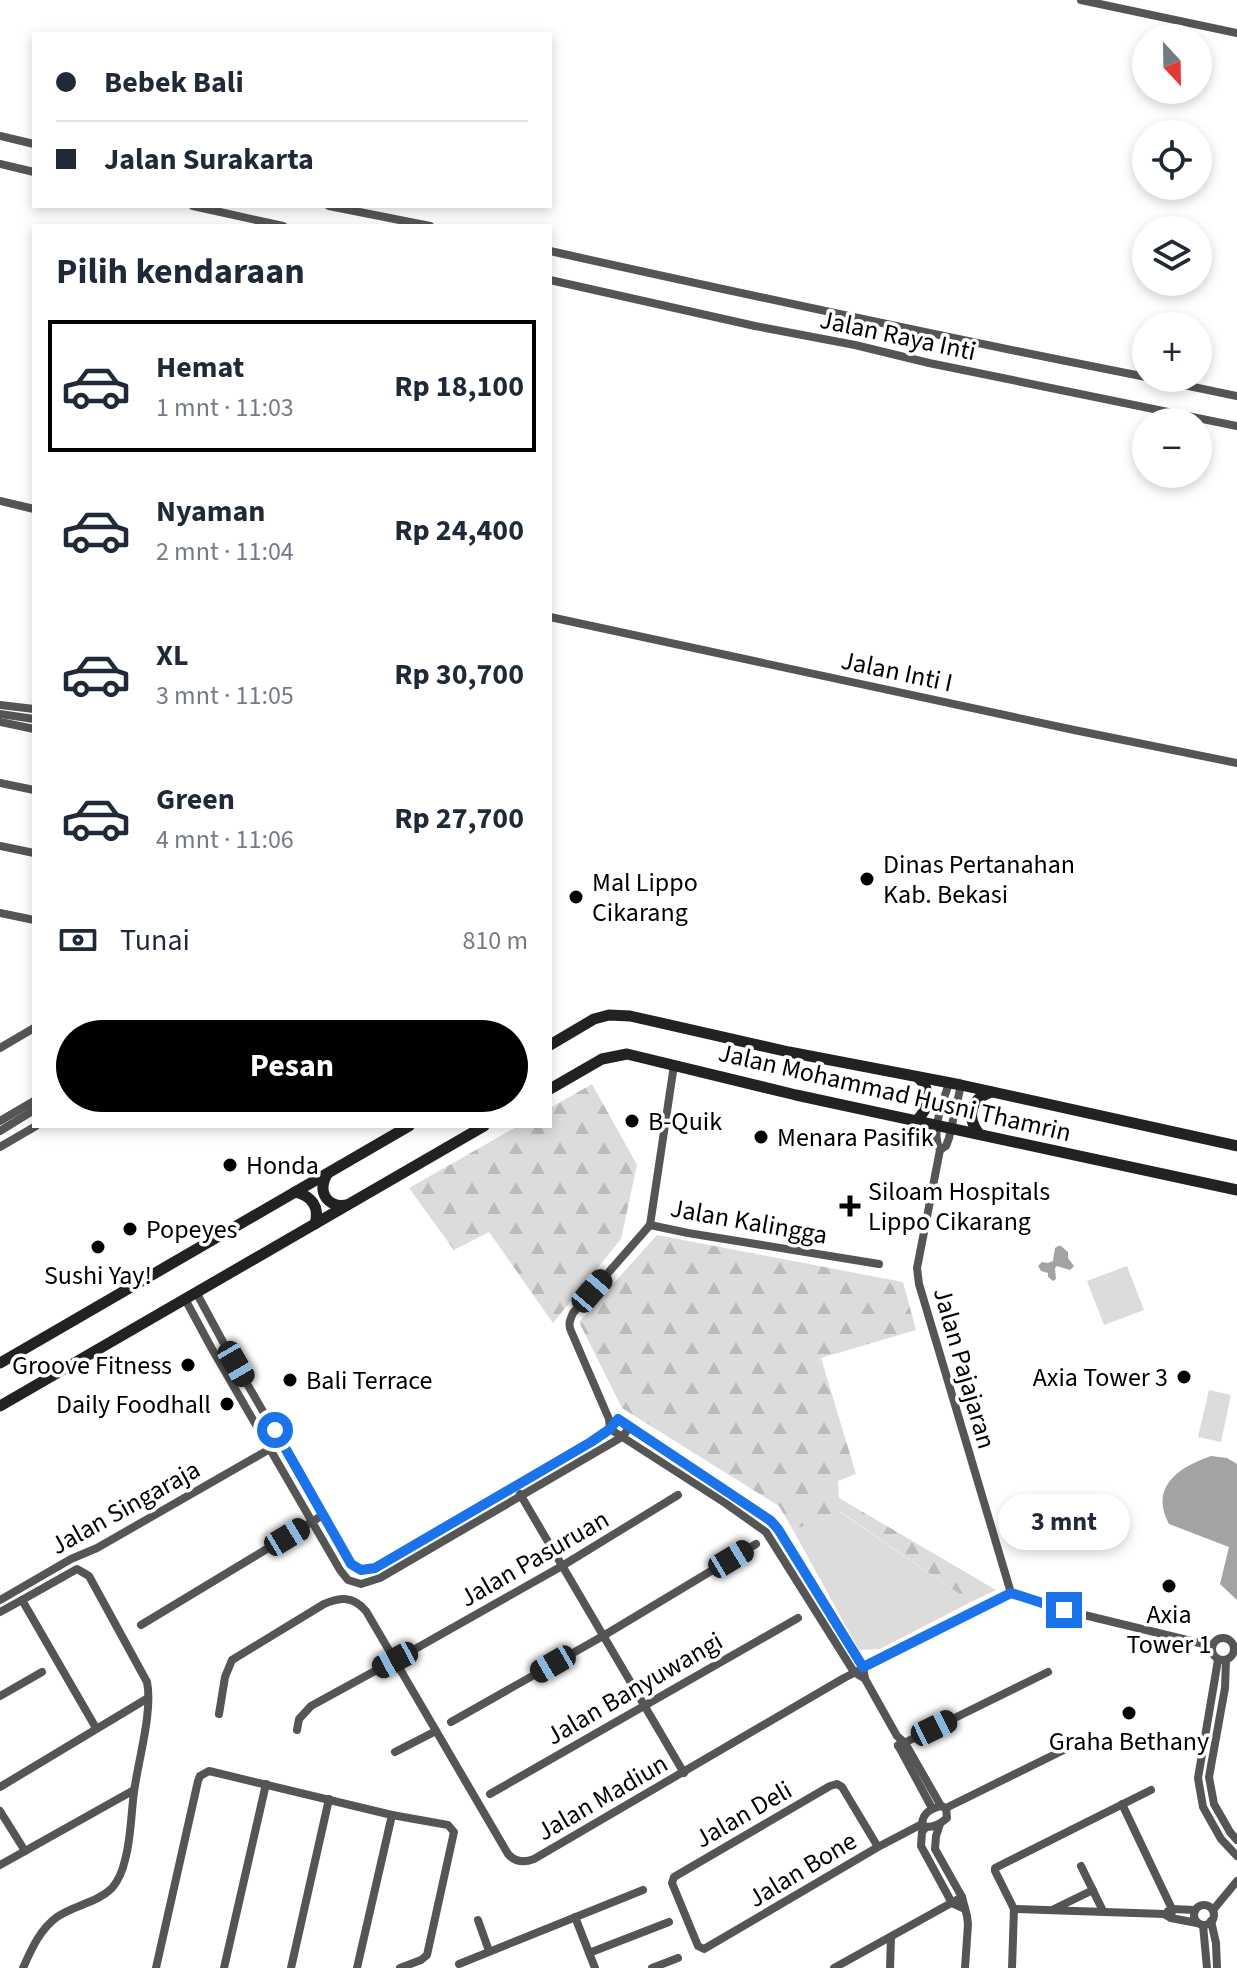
<!DOCTYPE html>
<html lang="id">
<meta charset="utf-8">
<style>
body{margin:0;font-family:"Source Sans 3",sans-serif;background:#f2f2f3;color:#1f2937;height:100vh;display:flex;flex-direction:column;font-size:30px;white-space:nowrap}
*{box-sizing:border-box;margin:0}
p{font-size:26px;color:#747a83}
.icon{flex:none;width:44px;height:44px;fill:none;stroke:currentColor;stroke-width:2;stroke-linecap:round;stroke-linejoin:round}
.map{position:relative;flex:1;overflow:hidden}
.drawer{position:absolute;left:32px;top:224px;width:520px;height:904px;display:flex;flex-direction:column;background:#fff;border-radius:0px;box-shadow:0 4px 12px #0003}
.drawer>*{flex:none}
.banner{position:absolute;left:32px;top:32px;width:520px;height:176px;border-radius:0px;box-shadow:0 4px 12px #0003;display:grid;align-content:center;height:176px;padding:0 24px;background:#fff}
.needle{width:52px;rotate:158deg}
.tools{position:absolute;left:1132px;top:24px;display:grid;gap:16px}
.tools a{display:grid;place-items:center;width:80px;height:80px;border-radius:50%;background:#fff;box-shadow:0 4px 12px #0003;font-size:40px}
.end{position:absolute;width:36px;height:36px;margin:-18px;border:10px solid #1a73e8;background:#fff;box-shadow:0 0 0 4px #fff}
.from{border-radius:50%}
.bubble{position:absolute;height:56px;border-radius:28px;background:#fff;box-shadow:0 4px 12px #0003;font-size:26px;font-weight:700;line-height:56px;text-align:center}
.car{position:absolute;width:24px;height:48px;margin:-24px -12px;border-radius:10px;box-shadow:0 0 6px 2px #0007;background:linear-gradient(#222 24%,#8ab4d8 0 40%,#222 0 76%,#8ab4d8 0 86%,#222 0)}
.banner b{display:flex;align-items:center;gap:28px;height:76px;font-size:30px}
.banner b+b{border-top:2px solid #e0e1e3}
.banner i{width:20px;height:20px;background:#1f2937}
ul{padding:0;list-style:none}
li{display:flex;align-items:center;gap:24px;height:132px;margin:0 16px 12px;padding:0 8px;border:4px solid transparent;border-radius:0px}
li div{flex:1}
li b{display:block;font-size:30px}
li em{font-style:normal;font-weight:700}
li.active{border-color:#000}
li>.icon{width:72px;height:72px;stroke-width:1.5}
h2{padding:0 24px;font-size:36px;line-height:96px}
.pay{display:flex;align-items:center;gap:20px;height:88px;padding:0 24px;font-size:30px}
.pay p{margin-inline-start:auto}
.button{display:flex;gap:16px;margin-top:auto;padding:16px 24px}
.button a{flex:1;height:92px;border-radius:48px;background:#000;color:#fff;font-size:32px;font-weight:700;line-height:92px;text-align:center}
.map>svg:first-child{display:block}
.green{fill:#dcdcdc}
.forest{fill:url(#forest-firs)}
.water{fill:#a3a3a3}
.lines{fill:none;stroke-linecap:round;stroke-linejoin:round}
.street{stroke:#555;stroke-width:8}
.secondary{stroke:#222;stroke-width:11}
.route{stroke:#1a73e8;stroke-width:10}
.poi-dot{fill:#000;stroke:#fff;stroke-width:3}
.labels{text-anchor:middle;stroke-width:7;stroke-linejoin:round;paint-order:stroke}
.street-label{font-size:26px;fill:#000;stroke:#fff}
.poi-label{font-size:26px;fill:#000;stroke:#fff;text-anchor:start}
</style>
<div class="map">
<svg width="1237" height="1968" viewBox="0 0 1237 1968">
<defs>
<pattern id="forest-firs" width="22" height="20" patternUnits="userSpaceOnUse" patternTransform="scale(2)"><rect width="22" height="20" fill="#dcdcdc"/><path d="M5 1l3.5 6h-7zM16 11l3.5 6h-7z" fill="#bbb"/></pattern>
</defs>
<rect width="100%" height="100%" fill="#fff"/>
<g class="green">
<polygon points="1127,1266 1144,1310 1104,1325 1087,1281"/>
<polygon points="1209,1390 1231,1395 1221,1442 1198,1437"/>
<polygon points="840,1512 971,1602 880,1649 859,1650 793,1530"/>
</g>
<g class="forest">
<polygon points="592,1084 637,1165 621,1239 553,1323 489,1232 454,1250 409,1188 518,1126 550,1126 550,1108"/>
<polygon points="657,1235 903,1282 916,1330 821,1358 856,1474 838,1481 839,1498 996,1590 971,1602 841,1512 793,1530 779,1506 622,1408 579,1322"/>
</g>
<g class="water">
<polygon points="1058,1246 1061,1246 1068,1252 1068,1258 1074,1266 1070,1270 1057,1266 1055,1268 1056,1279 1053,1281 1048,1277 1048,1273 1041,1271 1038,1266 1042,1262 1048,1263 1053,1261 1055,1248"/>
<path d="M1211 1456 1227 1458 1237 1464V1600L1220 1584 1229 1547 1169 1524C1149 1487 1179 1467 1211 1456Z"/>
</g>
<g class="lines">
<g class="street">
<polyline points="1081,0 1237,33"/>
<polyline points="0,136 34,144"/>
<polyline points="0,164 34,172"/>
<polyline points="193,206 283,226"/>
<polyline points="329,206 430,226"/>
<path d="M550 251C748 295 947 338 1146 377"/>
<polyline points="550,280 755,326 855,345 929,363 1237,426"/>
<polyline points="1150,378 1237,396"/>
<polyline points="0,501 34,509"/>
<polyline points="550,617 1074,730 1237,763"/>
<polyline points="0,705 34,709"/>
<polyline points="0,714 34,719"/>
<polyline points="0,722 34,729"/>
<polyline points="0,783 34,790"/>
<polyline points="0,846 34,853"/>
<polyline points="0,913 34,920"/>
<polyline points="0,1048 34,1028"/>
<polyline points="961,1085 949,1138 946,1146 940,1150 917,1268 919,1284 1011,1593"/>
<polyline points="0,1121 34,1101"/>
<polyline points="0,1131 34,1110"/>
<polyline points="0,1147 36,1126"/>
<path d="M940 1150C930 1131 943 1103 949 1083"/>
<path d="M650 1225 573 1313C570 1320 568 1324 571 1331L609 1419 610 1429 725 1503 766 1532 854 1672 865 1679"/>
<polyline points="650,1225 688,1233 879,1264"/>
<polyline points="650,1225 674,1065"/>
<polyline points="196,1292 223,1342 351,1564 361,1570 375,1568 591,1442 610,1429 618,1419"/>
<polyline points="185,1299 212,1349 340,1570 348,1580 361,1584 380,1578 622,1437 629,1428"/>
<polyline points="625,1425 762,1514 778,1529 863,1667 865,1679 897,1736 905,1743 941,1806"/>
<polyline points="520,1494 684,1773"/>
<polyline points="0,1600 71,1559 97,1548 282,1442"/>
<polyline points="0,1612 22,1600"/>
<polyline points="141,1625 323,1515"/>
<circle cx="1223" cy="1649" r="11"/>
<polyline points="408,1653 562,1566 678,1495"/>
<polyline points="1218,1660 1198,1778 1203,1807 1221,1839 1237,1856"/>
<polyline points="1226,1660 1225,1688 1209,1777 1214,1804 1230,1832 1237,1840"/>
<polyline points="0,1696 42,1672"/>
<path d="M219 1714 225 1677 232 1660 324 1604C341 1597 353 1596 366 1611L508 1854C515 1862 524 1863 534 1859L844 1678 1011 1593 1080 1614 1212 1646"/>
<polyline points="451,1722 603,1636 756,1544"/>
<polyline points="297,1730 299,1719 311,1706 395,1660"/>
<polyline points="898,1745 932,1808"/>
<polyline points="898,1746 1048,1672"/>
<polyline points="395,1752 436,1731"/>
<polyline points="0,1787 148,1698"/>
<polyline points="490,1794 798,1618"/>
<polyline points="1122,1804 1172,1909 1171,1918"/>
<path d="M941 1806 946 1808 947 1818C940 1824 935 1827 926 1827L922 1824C923 1812 931 1809 941 1806Z"/>
<polyline points="946,1808 1084,1740"/>
<polyline points="0,1811 25,1851"/>
<polyline points="940,1824 936,1836 935,1849 962,1897 967,1916 968,1924 965,1968"/>
<polyline points="926,1827 922,1832 921,1846 952,1903 965,1909"/>
<polyline points="878,1847 842,1787 837,1784 830,1786 674,1877 672,1883 698,1946 704,1949 878,1847 922,1824"/>
<polyline points="0,1865 134,1790"/>
<polyline points="1081,1866 1103,1911"/>
<circle cx="1204" cy="1915" r="10"/>
<polyline points="1014,1909 1164,1914 1171,1918 1197,1923"/>
<polyline points="1054,1909 1093,1890"/>
<polyline points="1213,1910 1237,1881"/>
<polyline points="1168,1911 1172,1909 1195,1910"/>
<polyline points="575,1917 595,1968"/>
<polyline points="478,1920 489,1951"/>
<polyline points="1211,1921 1216,1943 1217,1968"/>
<polyline points="1203,1925 1207,1968"/>
<polyline points="589,1953 669,1922"/>
<polyline points="459,1964 643,1890"/>
<path d="M23 1968C31 1950 40 1929 57 1917 74 1905 97 1903 112 1888 118 1881 123 1869 125 1860 131 1839 131 1814 134 1792 138 1761 153 1711 147 1682L89 1576 77 1569 22 1600 96 1728"/>
<polyline points="156,1968 198,1781 200,1776 209,1771 392,1815 448,1825 454,1832 427,1955 421,1960 400,1968"/>
<polyline points="224,1968 266,1784"/>
<polyline points="291,1968 329,1799"/>
<polyline points="357,1968 392,1815"/>
<polyline points="652,1968 678,1958"/>
<polyline points="834,1968 962,1897"/>
<polyline points="890,1968 891,1937"/>
<polyline points="1012,1968 1014,1909 995,1871 995,1868 1151,1790"/>
</g>
<g class="secondary">
<polyline points="550,1045 594,1019 609,1015 630,1016 789,1052 961,1085 1237,1146"/>
<polyline points="550,1089 602,1059 627,1054 796,1095 1237,1190"/>
<path d="M916 1121C930 1108 932 1091 918 1077"/>
<path d="M979 1134C966 1117 970 1098 992 1092"/>
<path d="M327 1174C317 1192 327 1208 347 1205"/>
<path d="M295 1192C312 1196 320 1207 315 1224"/>
<polyline points="0,1363 409,1126"/>
<polyline points="0,1406 484,1126"/>
</g>
</g>
<g class="lines">
<polyline class="route" points="275,1430 351,1564 361,1570 375,1568 591,1442 610,1429 618,1419 771,1521 778,1529 863,1667 1011,1593 1064,1610"/>
</g>
<g class="poi-dot">
<circle cx="867" cy="879" r="8"/>
<circle cx="576" cy="897" r="8"/>
<circle cx="632" cy="1121" r="8"/>
<circle cx="761" cy="1137" r="8"/>
<circle cx="230" cy="1165" r="8"/>
<path d="M846 1194h8v8h8v8h-8v8h-8v-8h-8v-8h8z"/>
<circle cx="130" cy="1229" r="8"/>
<circle cx="98" cy="1247" r="8"/>
<circle cx="188" cy="1365" r="8"/>
<circle cx="1184" cy="1377" r="8"/>
<circle cx="290" cy="1380" r="8"/>
<circle cx="227" cy="1404" r="8"/>
<circle cx="1169" cy="1586" r="8"/>
<circle cx="1129" cy="1713" r="8"/>
</g>
<g class="labels">
<g class="street-label">
<text transform="translate(898 335) rotate(12)" y="9">Jalan Raya Inti</text>
<text transform="translate(897 671) rotate(12)" y="9">Jalan Inti I</text>
<text transform="translate(895 1092) rotate(13)" y="9">Jalan Mohammad Husni Thamrin</text>
<text transform="translate(749 1221) rotate(10)" y="9">Jalan Kalingga</text>
<text transform="translate(965 1368) rotate(74)" y="9">Jalan Pajajaran</text>
<text transform="translate(125 1507) rotate(-29)" y="9">Jalan Singaraja</text>
<text transform="translate(534 1558) rotate(-30)" y="9">Jalan Pasuruan</text>
<text transform="translate(634 1688) rotate(-30)" y="9">Jalan Banyuwangi</text>
<text transform="translate(602 1797) rotate(-30)" y="9">Jalan Madiun</text>
<text transform="translate(743 1814) rotate(-30)" y="9">Jalan Deli</text>
<text transform="translate(802 1869) rotate(-31)" y="9">Jalan Bone</text>
</g>
<g class="poi-label">
<text x="883" y="873">Dinas Pertanahan<tspan x="883" dy="30">Kab. Bekasi</tspan></text>
<text x="592" y="891">Mal Lippo<tspan x="592" dy="30">Cikarang</tspan></text>
<text x="648" y="1130">B-Quik</text>
<text x="777" y="1146">Menara Pasifik</text>
<text x="246" y="1174">Honda</text>
<text x="868" y="1200">Siloam Hospitals<tspan x="868" dy="30">Lippo Cikarang</tspan></text>
<text x="146" y="1238">Popeyes</text>
<text x="98" y="1284" text-anchor="middle">Sushi Yay!</text>
<text x="172" y="1374" text-anchor="end">Groove Fitness</text>
<text x="1168" y="1386" text-anchor="end">Axia Tower 3</text>
<text x="306" y="1389">Bali Terrace</text>
<text x="211" y="1413" text-anchor="end">Daily Foodhall</text>
<text x="1169" y="1623" text-anchor="middle">Axia<tspan x="1169" dy="30">Tower 1</tspan></text>
<text x="1129" y="1750" text-anchor="middle">Graha Bethany</text>
</g>
</g>
</svg>
<div class="tools">
<a><svg class="needle" viewBox="-14 -14 28 28"><path d="M0-13l5 13h-10z" fill="#e53935"/><path d="M0 13l5-13h-10z" fill="#747a83"/></svg></a>
<a><svg class="icon" aria-label="locate" viewBox="0 0 24 24"><circle cx="12" cy="12" r="6"/><path d="M12 2v4M12 18v4M2 12h4M18 12h4"/></svg></a>
<a><svg class="icon" aria-label="layers" viewBox="0 0 24 24"><path d="M12 4l9 5-9 5-9-5zM3 14l9 5 9-5"/></svg></a>
<a>+</a>
<a>−</a>
</div>
<i class="end from" style="left:275px;top:1430px"></i>
<i class="end" style="left:1064px;top:1610px"></i>
<div class="bubble" style="left:998px;top:1494px;width:132px">3 mnt</div>
<i class="car" style="left:592px;top:1291px;rotate:41deg"></i>
<i class="car" style="left:236px;top:1364px;rotate:150deg"></i>
<i class="car" style="left:287px;top:1537px;rotate:59deg"></i>
<i class="car" style="left:731px;top:1559px;rotate:59deg"></i>
<i class="car" style="left:395px;top:1660px;rotate:242deg"></i>
<i class="car" style="left:553px;top:1664px;rotate:240deg"></i>
<i class="car" style="left:934px;top:1728px;rotate:64deg"></i>
<div class="banner">
<b><i class="from"></i>Bebek Bali</b>
<b><i></i>Jalan Surakarta</b>
</div>
<section class="drawer">
<h2>Pilih kendaraan</h2>
<ul>
<li class="active"><svg class="icon" aria-label="car" viewBox="0 0 24 24"><path d="M5 17H2v-5l4-1 3-4h7l3 4 3 1v5h-3M9 17h6M6 11h13"/><circle cx="7" cy="17" r="2"/><circle cx="17" cy="17" r="2"/></svg><div><b>Hemat</b><p>1 mnt · 11:03</p></div><em>Rp 18,100</em></li>
<li><svg class="icon" aria-label="car" viewBox="0 0 24 24"><path d="M5 17H2v-5l4-1 3-4h7l3 4 3 1v5h-3M9 17h6M6 11h13"/><circle cx="7" cy="17" r="2"/><circle cx="17" cy="17" r="2"/></svg><div><b>Nyaman</b><p>2 mnt · 11:04</p></div><em>Rp 24,400</em></li>
<li><svg class="icon" aria-label="car" viewBox="0 0 24 24"><path d="M5 17H2v-5l4-1 3-4h7l3 4 3 1v5h-3M9 17h6M6 11h13"/><circle cx="7" cy="17" r="2"/><circle cx="17" cy="17" r="2"/></svg><div><b>XL</b><p>3 mnt · 11:05</p></div><em>Rp 30,700</em></li>
<li><svg class="icon" aria-label="car" viewBox="0 0 24 24"><path d="M5 17H2v-5l4-1 3-4h7l3 4 3 1v5h-3M9 17h6M6 11h13"/><circle cx="7" cy="17" r="2"/><circle cx="17" cy="17" r="2"/></svg><div><b>Green</b><p>4 mnt · 11:06</p></div><em>Rp 27,700</em></li>
</ul>
<div class="pay"><svg class="icon" aria-label="cash" viewBox="0 0 24 24"><path d="M3 7h18v10H3z"/><circle cx="12" cy="12" r="2"/></svg>Tunai<p>810 m</p></div>
<div class="button"><a>Pesan</a></div>
</section>
</div>
